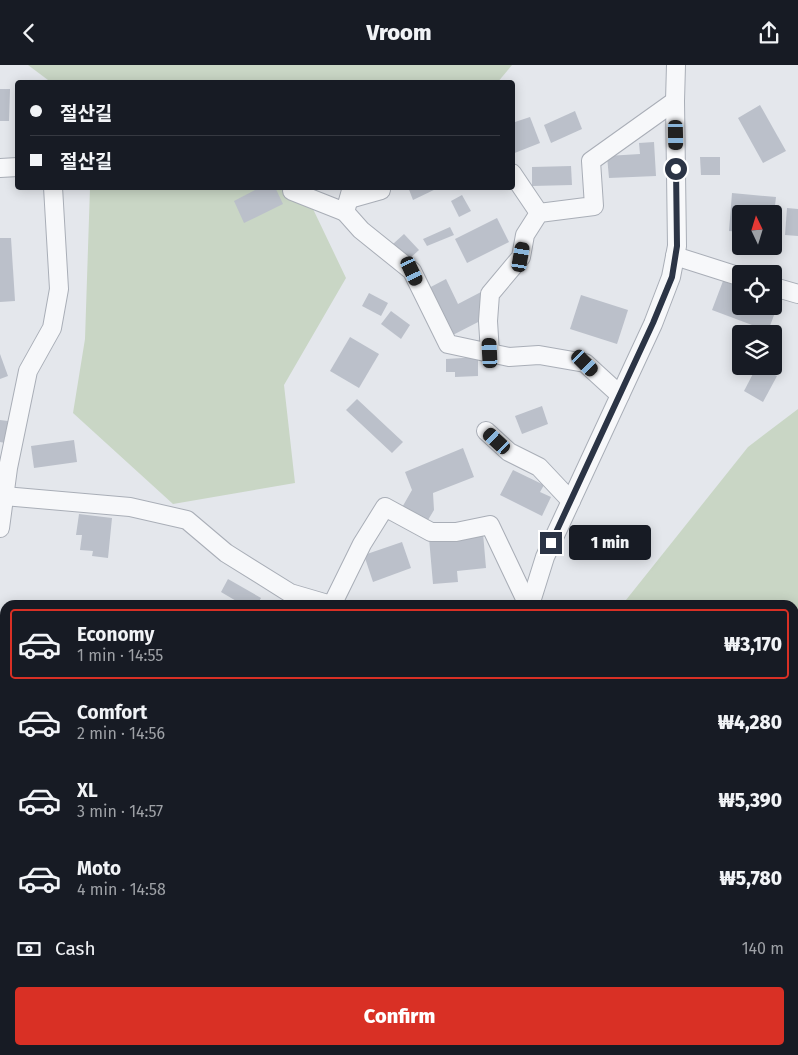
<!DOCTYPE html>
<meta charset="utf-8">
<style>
body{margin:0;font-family:"Fira Sans","Noto Sans KR",sans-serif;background:#242831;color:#f1f3f6;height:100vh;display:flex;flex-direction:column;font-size:19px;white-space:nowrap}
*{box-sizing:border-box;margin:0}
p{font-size:16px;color:#9ea1a6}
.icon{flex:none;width:28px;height:28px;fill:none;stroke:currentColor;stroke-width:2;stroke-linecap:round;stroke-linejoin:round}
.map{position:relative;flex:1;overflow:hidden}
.drawer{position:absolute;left:0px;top:535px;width:799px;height:455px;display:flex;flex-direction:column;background:#171b24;border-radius:15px 15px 0 0;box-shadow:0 2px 12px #0003}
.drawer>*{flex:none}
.top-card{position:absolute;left:15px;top:15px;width:500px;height:110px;border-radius:5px;box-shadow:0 2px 12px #0003;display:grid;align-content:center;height:110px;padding:0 15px;background:#171b24}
.needle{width:32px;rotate:356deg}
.fabs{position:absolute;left:732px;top:140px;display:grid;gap:10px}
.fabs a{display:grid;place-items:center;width:50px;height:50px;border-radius:5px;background:#171b24;box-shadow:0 2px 12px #0003;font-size:25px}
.end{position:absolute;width:22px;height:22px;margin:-11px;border:6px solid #2b3445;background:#fff;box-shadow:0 0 0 2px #fff}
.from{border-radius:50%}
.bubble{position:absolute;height:35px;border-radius:5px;background:#171b24;box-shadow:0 2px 12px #0003;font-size:16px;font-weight:800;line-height:35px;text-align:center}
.car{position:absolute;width:15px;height:30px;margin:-15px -8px;border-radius:6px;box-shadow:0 0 4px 1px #0007;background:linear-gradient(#222 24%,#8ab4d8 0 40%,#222 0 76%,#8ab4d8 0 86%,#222 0)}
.top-card b{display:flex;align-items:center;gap:18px;height:48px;font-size:19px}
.top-card b+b{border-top:1px solid #363941}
.top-card i{width:12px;height:12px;background:#f1f3f6}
ul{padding:9px 0 0;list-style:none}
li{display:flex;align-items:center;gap:15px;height:70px;margin:0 10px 8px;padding:0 5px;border:2px solid transparent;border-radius:5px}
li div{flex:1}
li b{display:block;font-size:19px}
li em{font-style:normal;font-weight:800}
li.active{border-color:#d93025}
li>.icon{width:45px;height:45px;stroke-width:1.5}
.pay{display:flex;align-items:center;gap:12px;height:55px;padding:0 15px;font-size:19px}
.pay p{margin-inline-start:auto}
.cta{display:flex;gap:10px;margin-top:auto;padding:10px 15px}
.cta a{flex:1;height:58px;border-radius:5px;background:#d93025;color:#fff;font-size:20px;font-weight:800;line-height:58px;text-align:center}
header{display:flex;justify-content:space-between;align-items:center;height:65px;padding:0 15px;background:#171b24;font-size:22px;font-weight:800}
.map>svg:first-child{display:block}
.green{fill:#c9d6c5}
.building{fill:#bbc0ca}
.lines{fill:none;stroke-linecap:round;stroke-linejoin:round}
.minor-casing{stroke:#a9aeb7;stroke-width:20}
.path{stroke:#c2c5cb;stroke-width:3;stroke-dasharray:4 4;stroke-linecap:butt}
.minor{stroke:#f7f8fa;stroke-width:18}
.route{stroke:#2b3445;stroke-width:6}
</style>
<header><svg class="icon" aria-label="back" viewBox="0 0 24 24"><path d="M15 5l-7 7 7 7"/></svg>Vroom<svg class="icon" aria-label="share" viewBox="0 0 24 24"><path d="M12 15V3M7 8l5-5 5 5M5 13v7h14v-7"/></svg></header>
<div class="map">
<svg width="798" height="990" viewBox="0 0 798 990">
<rect width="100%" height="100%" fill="#e4e7ec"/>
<g class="green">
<polygon points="28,0 512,0 497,18 52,18"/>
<polygon points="90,123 303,123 346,213 284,320 295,418 173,439 73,348 85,274"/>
<polygon points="798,344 798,990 680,990 692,985 794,985 794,540 622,540 748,382"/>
</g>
<g class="building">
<polygon points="0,24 10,24 9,56 0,56"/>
<polygon points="760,40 786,86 763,98 738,53"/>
<polygon points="575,46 582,64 551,78 544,60"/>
<polygon points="530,52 540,78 512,89 512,58"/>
<polygon points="654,77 656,111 609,113 607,91 640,89 639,78"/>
<polygon points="700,92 720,92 720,110 701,110"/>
<polygon points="571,101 572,120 532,121 532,102"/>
<polygon points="261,122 275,122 283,139 244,158 234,136"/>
<polygon points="408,122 440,122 413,135"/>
<polygon points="732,128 776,132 774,149 741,149 741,167 729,166"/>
<polygon points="462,130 471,146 459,152 451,136"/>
<polygon points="787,143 798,144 798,171 785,170"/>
<polygon points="497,153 509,177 467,198 455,174"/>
<polygon points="450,162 454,170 427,181 423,174"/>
<polygon points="404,169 419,185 408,195 393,179"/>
<polygon points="0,173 11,173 15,236 0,237"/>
<polygon points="446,214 458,239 481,227 482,255 449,272 425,225"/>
<polygon points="723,216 741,223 741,241 774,241 774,235 779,237 768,266 712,245"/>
<polygon points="369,228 388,238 381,251 362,241"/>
<polygon points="581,230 628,245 617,279 570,264"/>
<polygon points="391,246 410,260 401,274 381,259"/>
<polygon points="350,272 379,289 359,323 330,306"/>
<polygon points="0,289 8,311 0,314"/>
<polygon points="478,292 478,311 455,312 455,307 446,307 446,294"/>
<polygon points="757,301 777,311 763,337 744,326"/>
<polygon points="357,334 403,377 392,388 346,345"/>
<polygon points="542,341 548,359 522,369 515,351"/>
<polygon points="0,355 8,356 5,378 0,377"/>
<polygon points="74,375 77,397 34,403 31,381"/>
<polygon points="463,383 474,412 433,428 434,445 425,460 400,446 412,425 405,407"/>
<polygon points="513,405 544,420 540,427 551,432 542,451 500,430"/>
<polygon points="79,449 112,453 108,493 92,491 93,486 80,485 82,470 76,470"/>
<polygon points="483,468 486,503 457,506 458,517 433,519 429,473"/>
<polygon points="402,477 411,503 373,517 364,490"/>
<polygon points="228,514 261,533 257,540 243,540 221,527"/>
<polygon points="0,748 5,749 4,791 0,790"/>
</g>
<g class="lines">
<g class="minor-casing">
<g id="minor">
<polyline points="0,103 18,102"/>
<polyline points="512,108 539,148"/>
<polyline points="352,122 345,147 361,165 412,206 448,279 490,288"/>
<polyline points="292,126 345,147"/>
<polyline points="349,134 381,125"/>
<polyline points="675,191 741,212"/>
<polyline points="774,222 798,229"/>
<polyline points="620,330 585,298 539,290 509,292 490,288 488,256 490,229 521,192 525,170 539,148 594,141 591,96 675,36"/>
<polyline points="486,366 509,387 539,402 571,436"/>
<polyline points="4,431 130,442 187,455 226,488 290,528 331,540"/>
<polyline points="0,463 8,403 28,306 52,263 59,224 53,122"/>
<polyline points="332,540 362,479 385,442 431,467 456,467 490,460 528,540"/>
<polyline points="530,540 545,492 653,259 671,212 677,181 675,36 676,0"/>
<polyline points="0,819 5,821"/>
<polyline points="392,990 393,985"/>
</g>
</g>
<g class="path">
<polyline points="650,985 654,990"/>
<polyline points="43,990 44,985"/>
</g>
<use href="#minor" class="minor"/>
</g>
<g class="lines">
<polyline class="route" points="551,478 653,258 672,212 677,181 676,104"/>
</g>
</svg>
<div class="fabs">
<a><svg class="needle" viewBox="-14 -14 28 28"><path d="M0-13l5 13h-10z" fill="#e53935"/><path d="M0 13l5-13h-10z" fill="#9ea1a6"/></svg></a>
<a><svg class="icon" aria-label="locate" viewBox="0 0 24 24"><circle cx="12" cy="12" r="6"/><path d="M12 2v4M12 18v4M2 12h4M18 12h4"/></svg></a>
<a><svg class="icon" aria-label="layers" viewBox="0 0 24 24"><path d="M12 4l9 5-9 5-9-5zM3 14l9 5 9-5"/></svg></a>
</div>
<i class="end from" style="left:676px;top:104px"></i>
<i class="end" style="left:551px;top:478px"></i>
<div class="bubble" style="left:569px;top:460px;width:82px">1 min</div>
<i class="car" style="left:676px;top:70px;rotate:179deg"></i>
<i class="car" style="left:521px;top:192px;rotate:10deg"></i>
<i class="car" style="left:412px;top:206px;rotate:155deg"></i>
<i class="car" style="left:490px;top:288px;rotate:357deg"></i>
<i class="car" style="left:585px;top:298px;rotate:135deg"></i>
<i class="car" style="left:497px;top:376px;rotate:313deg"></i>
<div class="top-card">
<b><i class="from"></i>절산길</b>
<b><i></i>절산길</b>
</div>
<section class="drawer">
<ul>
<li class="active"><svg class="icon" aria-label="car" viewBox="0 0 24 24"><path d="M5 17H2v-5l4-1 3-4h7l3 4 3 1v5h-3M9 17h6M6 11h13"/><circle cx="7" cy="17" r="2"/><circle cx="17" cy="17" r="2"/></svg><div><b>Economy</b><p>1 min · 14:55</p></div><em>₩3,170</em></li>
<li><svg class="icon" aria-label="car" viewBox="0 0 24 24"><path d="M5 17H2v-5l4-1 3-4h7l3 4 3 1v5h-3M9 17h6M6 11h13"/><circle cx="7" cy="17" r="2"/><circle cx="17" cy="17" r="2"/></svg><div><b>Comfort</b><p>2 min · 14:56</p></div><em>₩4,280</em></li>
<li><svg class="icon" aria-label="car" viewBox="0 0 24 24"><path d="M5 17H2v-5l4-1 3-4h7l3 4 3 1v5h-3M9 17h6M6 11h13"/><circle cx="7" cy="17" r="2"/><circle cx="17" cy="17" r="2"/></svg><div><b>XL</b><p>3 min · 14:57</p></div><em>₩5,390</em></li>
<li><svg class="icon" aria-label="car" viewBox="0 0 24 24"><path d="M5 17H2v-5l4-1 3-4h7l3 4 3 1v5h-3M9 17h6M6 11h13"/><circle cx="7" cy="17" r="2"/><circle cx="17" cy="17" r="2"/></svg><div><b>Moto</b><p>4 min · 14:58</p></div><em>₩5,780</em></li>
</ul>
<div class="pay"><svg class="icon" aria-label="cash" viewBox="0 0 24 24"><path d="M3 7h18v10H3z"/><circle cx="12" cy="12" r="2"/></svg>Cash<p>140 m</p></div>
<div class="cta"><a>Confirm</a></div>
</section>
</div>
